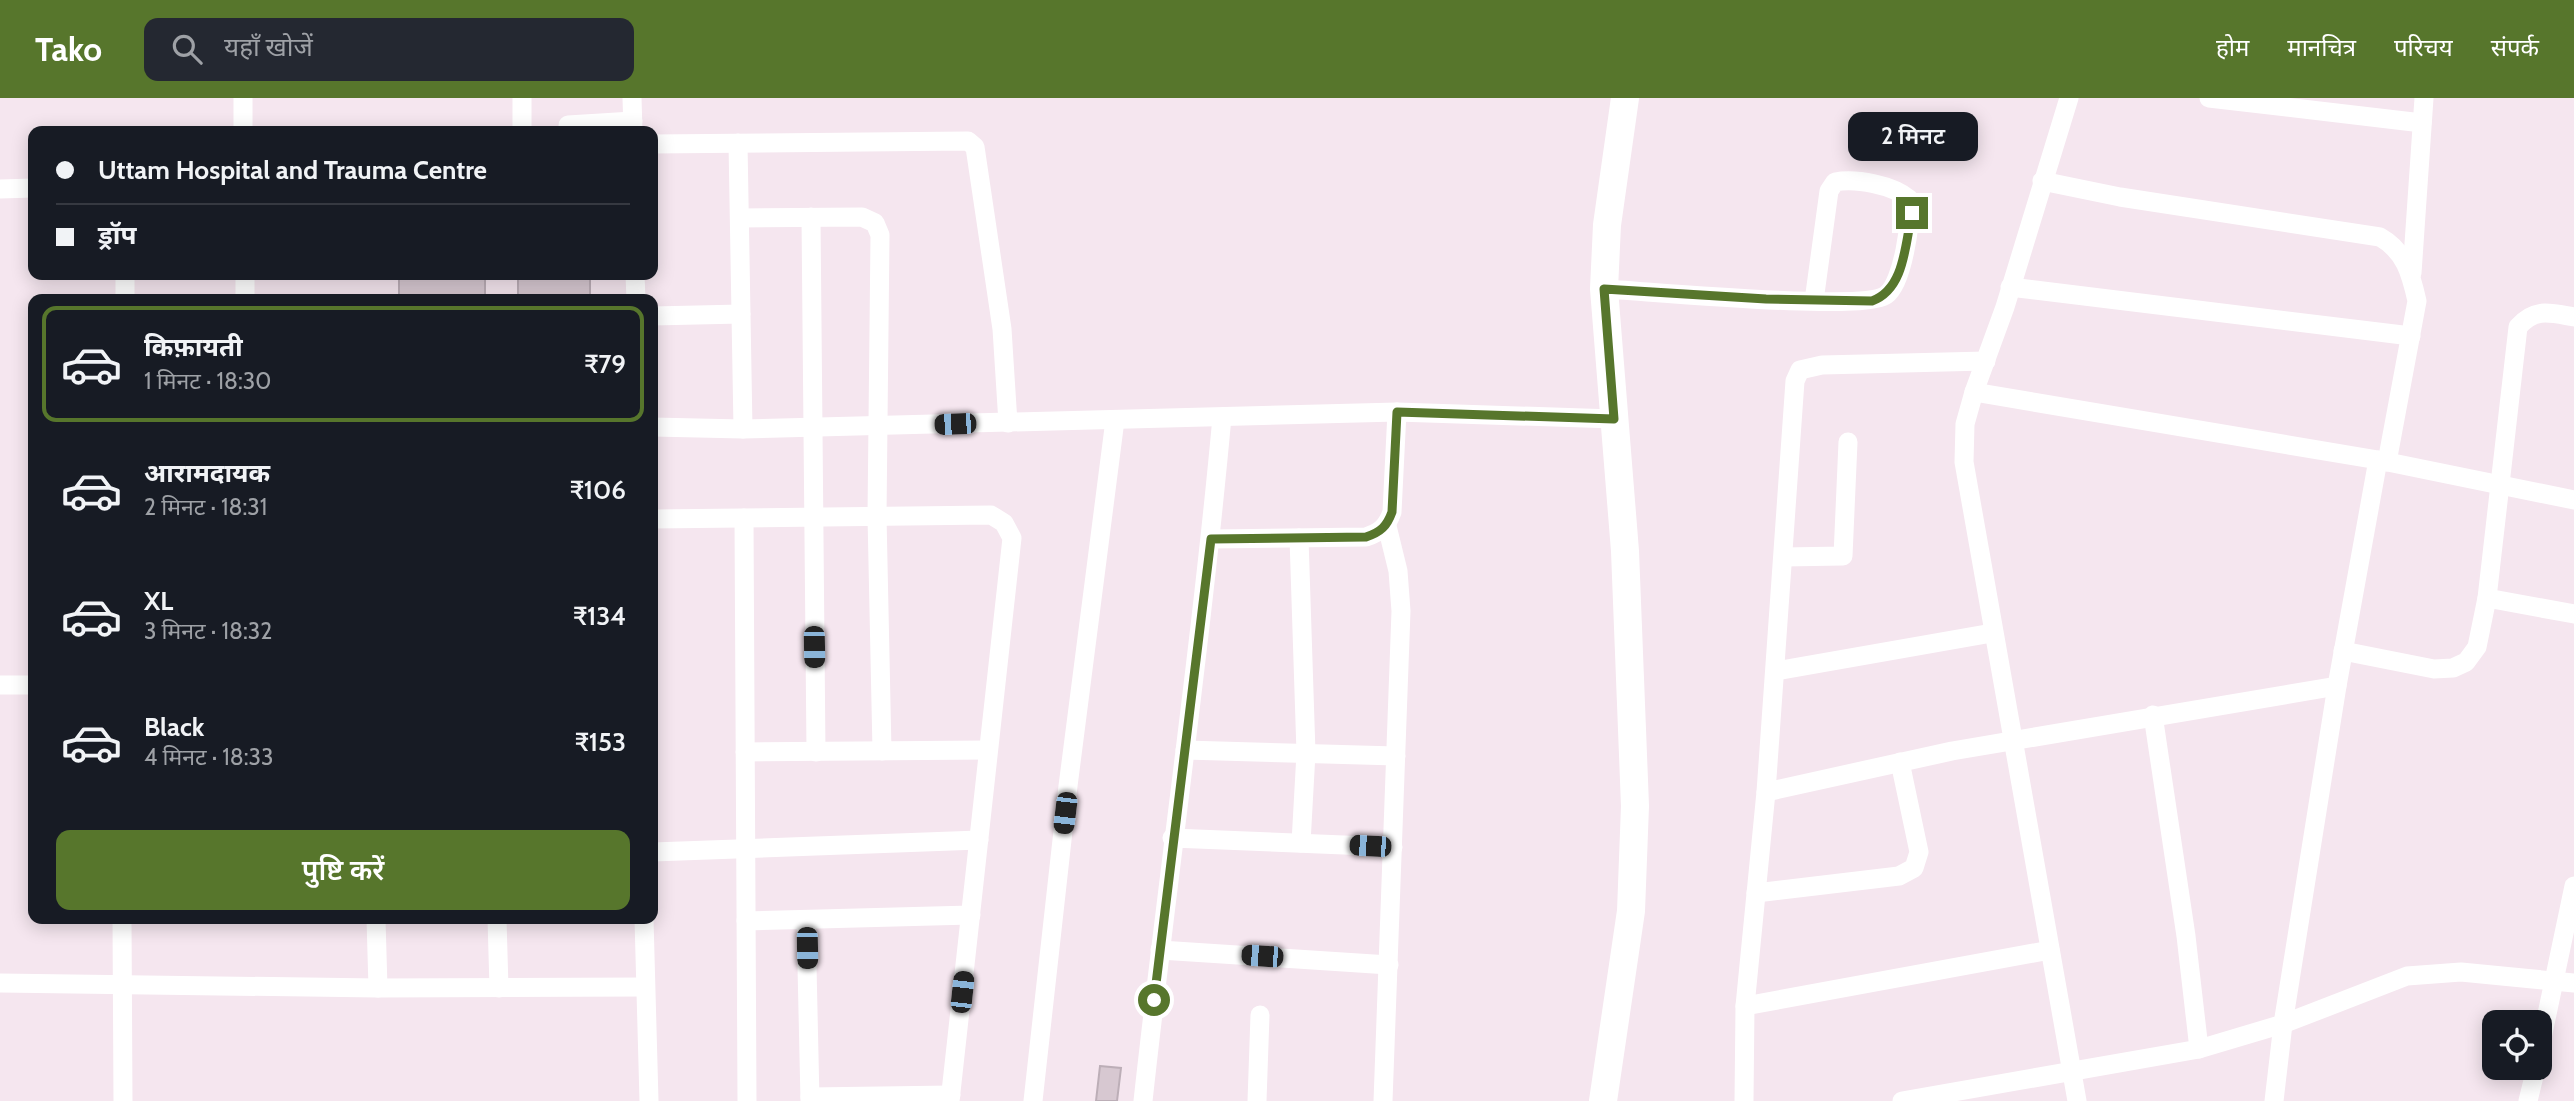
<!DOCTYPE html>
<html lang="hi">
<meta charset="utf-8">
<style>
body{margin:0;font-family:Cabin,"Noto Sans Devanagari",sans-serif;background:#242831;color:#f1f3f6;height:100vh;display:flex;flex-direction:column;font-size:26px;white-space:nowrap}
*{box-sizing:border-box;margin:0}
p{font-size:23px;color:#9ea1a6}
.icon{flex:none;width:38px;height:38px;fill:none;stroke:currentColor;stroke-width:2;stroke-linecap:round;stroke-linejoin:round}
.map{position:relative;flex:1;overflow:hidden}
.drawer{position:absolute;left:28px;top:196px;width:630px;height:630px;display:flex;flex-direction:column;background:#171b24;border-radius:14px;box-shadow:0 4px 18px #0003}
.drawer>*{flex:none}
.banner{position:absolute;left:28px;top:28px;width:630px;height:154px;border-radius:14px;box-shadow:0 4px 18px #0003;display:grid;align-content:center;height:154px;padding:0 28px;background:#171b24}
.fabs{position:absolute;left:2482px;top:912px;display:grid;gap:14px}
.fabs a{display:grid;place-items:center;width:70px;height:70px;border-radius:14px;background:#171b24;box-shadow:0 4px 18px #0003;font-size:35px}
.end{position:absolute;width:32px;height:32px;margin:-16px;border:9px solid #57762c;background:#fff;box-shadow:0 0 0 4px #fff}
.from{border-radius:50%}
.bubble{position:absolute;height:49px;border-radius:14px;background:#171b24;box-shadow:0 4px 18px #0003;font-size:23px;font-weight:600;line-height:49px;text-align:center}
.car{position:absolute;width:21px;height:42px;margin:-21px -10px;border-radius:9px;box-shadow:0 0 5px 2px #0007;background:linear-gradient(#222 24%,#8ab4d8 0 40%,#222 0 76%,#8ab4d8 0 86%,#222 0)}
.banner b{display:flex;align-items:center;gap:24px;height:66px;font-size:26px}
.banner b+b{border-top:2px solid #363941}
.banner i{width:18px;height:18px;background:#f1f3f6}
ul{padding:12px 0 0;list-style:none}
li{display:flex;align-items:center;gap:21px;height:116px;margin:0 14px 10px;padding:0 14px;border:4px solid transparent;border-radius:14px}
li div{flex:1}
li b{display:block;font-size:26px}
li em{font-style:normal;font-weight:600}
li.active{border-color:#57762c}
li>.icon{width:63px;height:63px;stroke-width:1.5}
.button{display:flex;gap:14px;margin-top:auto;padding:14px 28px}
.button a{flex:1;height:80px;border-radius:14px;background:#57762c;color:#fff;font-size:28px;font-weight:600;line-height:80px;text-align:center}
header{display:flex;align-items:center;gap:42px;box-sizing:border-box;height:98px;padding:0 35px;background:#57762c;color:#fff}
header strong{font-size:33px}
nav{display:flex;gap:38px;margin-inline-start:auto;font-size:24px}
.search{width:490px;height:63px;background:#242831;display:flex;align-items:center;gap:18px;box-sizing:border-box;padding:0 24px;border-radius:14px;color:#9ea1a6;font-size:26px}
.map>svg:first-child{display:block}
.building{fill:#d7c8d1;stroke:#bcaeb7;stroke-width:2}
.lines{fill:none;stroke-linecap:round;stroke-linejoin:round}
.street{stroke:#fff;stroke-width:19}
.secondary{stroke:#fff;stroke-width:28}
.route{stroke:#57762c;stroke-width:9}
</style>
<header>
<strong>Tako</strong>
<div class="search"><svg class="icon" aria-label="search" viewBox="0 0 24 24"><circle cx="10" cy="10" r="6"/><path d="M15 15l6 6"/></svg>यहाँ खोजें</div>
<nav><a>होम</a><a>मानचित्र</a><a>परिचय</a><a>संपर्क</a></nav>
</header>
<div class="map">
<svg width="2574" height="1003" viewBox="0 0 2574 1003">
<rect width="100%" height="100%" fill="#f5e6ef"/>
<g class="building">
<rect x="399" y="177" width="86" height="24"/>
<polygon points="518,177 590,181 590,201 518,201"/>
<polygon points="1100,968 1121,970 1117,1003 1096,1003"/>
</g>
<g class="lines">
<g class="street">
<polyline points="243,0 243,33"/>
<polyline points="522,0 522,33"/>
<polyline points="632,0 633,33"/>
<polyline points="2069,0 2005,209 1974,294 1965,326 1964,364 2077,1003"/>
<polyline points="2209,0 2422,25"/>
<polyline points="568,27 633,23"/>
<polyline points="738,45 743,331"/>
<polyline points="653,46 968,43 975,49 1002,231 1008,325"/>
<path d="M2042 83 2120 99 2380 139C2405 153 2411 176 2417 203L2387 364"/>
<polyline points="0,91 33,90"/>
<polyline points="811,119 816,654"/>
<polyline points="740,120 862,119 875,125 880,137 877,418 882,653"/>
<polyline points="2412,175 2424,0"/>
<polyline points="245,177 245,201"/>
<polyline points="635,177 636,201"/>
<polyline points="2010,189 2411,238"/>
<path d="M1604 191C1646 193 1864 214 1886 197 1903 185 1912 121 1909 101 1893 87 1856 80 1835 84L1829 93 1814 203"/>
<polyline points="125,201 125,177"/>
<polyline points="653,218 741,216"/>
<polyline points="1974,294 2378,362 2574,402"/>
<polyline points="653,329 743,331 1397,314 1614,321"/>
<polyline points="744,420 747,1003"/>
<polyline points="653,421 991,417 1004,425 1012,440 950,1003"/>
<polyline points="1299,440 1306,655 1301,745"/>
<path d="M1211 441 1366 439C1381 434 1387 428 1392 414L1397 314"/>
<polyline points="1784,459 1843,458 1848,344"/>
<polyline points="2487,500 2574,516"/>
<path d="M2343 553 2434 571 2453 570 2466 564 2477 549 2487 500 2518 229C2535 209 2551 215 2574 219"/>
<polyline points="1776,573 1992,535"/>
<polyline points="0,587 33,587"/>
<polyline points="2153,617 2186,838 2199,951"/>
<polyline points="1185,652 1396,658"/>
<polyline points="745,654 988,652"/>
<polyline points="1766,694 1952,653 2337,588"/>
<polyline points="1172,740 1393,749"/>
<polyline points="653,754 979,742"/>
<polyline points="1756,795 1899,778 1914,770 1919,754 1900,664"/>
<polyline points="122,821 123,1003"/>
<polyline points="376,821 378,890"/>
<polyline points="497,821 499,890"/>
<polyline points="644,821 649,1003"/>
<polyline points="746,823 971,817"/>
<polyline points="806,823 810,1003"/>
<polyline points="1160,852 1389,867"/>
<polyline points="0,885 378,890 645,889"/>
<polyline points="1745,908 2050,852"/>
<polyline points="2539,954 2574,788"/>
<polyline points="810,999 951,997"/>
<polyline points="1033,1003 1068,688 1115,322"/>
<path d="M1143 1003C1168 775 1201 548 1222 319"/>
<polyline points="1257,1003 1260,917"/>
<polyline points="1383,1003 1401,513 1398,473 1387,428"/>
<polyline points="1744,1003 1745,908 1766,694 1795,283 1800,272 1822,267 1986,263"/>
<polyline points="1902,1003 2199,951 2283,926 2407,878 2461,874 2574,885"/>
<polyline points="2274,1003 2283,926 2337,588 2378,362"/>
<polyline points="2528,1003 2536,970"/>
</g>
<polyline class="secondary" points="1603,1003 1631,813 1635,708 1625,453 1604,191 1607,127 1625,0"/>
</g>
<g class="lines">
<path class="route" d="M1154 902 1211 441 1366 439C1381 434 1387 428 1392 414L1397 314 1614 321 1604 191 1766 201 1872 203C1905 191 1905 146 1912 115"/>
</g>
</svg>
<div class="fabs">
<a><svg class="icon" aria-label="locate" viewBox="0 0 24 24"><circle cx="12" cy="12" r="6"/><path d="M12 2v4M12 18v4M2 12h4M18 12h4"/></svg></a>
</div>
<i class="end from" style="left:1154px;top:902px"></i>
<i class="end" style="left:1912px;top:115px"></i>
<div class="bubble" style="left:1848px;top:14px;width:130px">2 मिनट</div>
<i class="car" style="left:955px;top:326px;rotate:268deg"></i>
<i class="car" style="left:814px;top:549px;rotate:179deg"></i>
<i class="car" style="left:1065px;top:715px;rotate:187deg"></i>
<i class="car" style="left:1370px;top:748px;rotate:273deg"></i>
<i class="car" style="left:807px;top:850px;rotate:179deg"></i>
<i class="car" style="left:1262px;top:858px;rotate:274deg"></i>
<i class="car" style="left:962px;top:894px;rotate:6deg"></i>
<div class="banner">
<b><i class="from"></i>Uttam Hospital and Trauma Centre</b>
<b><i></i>ड्रॉप</b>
</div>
<section class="drawer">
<ul>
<li class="active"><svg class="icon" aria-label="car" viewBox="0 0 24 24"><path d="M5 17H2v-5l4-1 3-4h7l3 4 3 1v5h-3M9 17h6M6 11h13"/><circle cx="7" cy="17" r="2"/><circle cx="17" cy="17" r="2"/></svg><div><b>किफ़ायती</b><p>1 मिनट · 18:30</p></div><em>₹79</em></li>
<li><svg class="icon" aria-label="car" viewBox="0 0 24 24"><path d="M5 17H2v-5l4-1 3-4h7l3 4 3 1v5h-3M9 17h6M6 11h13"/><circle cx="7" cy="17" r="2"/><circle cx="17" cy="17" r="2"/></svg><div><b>आरामदायक</b><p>2 मिनट · 18:31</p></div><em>₹106</em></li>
<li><svg class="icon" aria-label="car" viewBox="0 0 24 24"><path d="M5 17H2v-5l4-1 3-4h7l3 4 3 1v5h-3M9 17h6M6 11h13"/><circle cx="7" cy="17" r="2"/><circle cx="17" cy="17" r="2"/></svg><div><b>XL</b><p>3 मिनट · 18:32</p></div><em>₹134</em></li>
<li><svg class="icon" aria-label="car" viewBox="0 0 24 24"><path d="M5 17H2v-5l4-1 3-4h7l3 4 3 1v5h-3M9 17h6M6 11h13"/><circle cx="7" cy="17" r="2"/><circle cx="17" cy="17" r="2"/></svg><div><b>Black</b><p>4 मिनट · 18:33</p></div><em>₹153</em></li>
</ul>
<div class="button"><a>पुष्टि करें</a></div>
</section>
</div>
